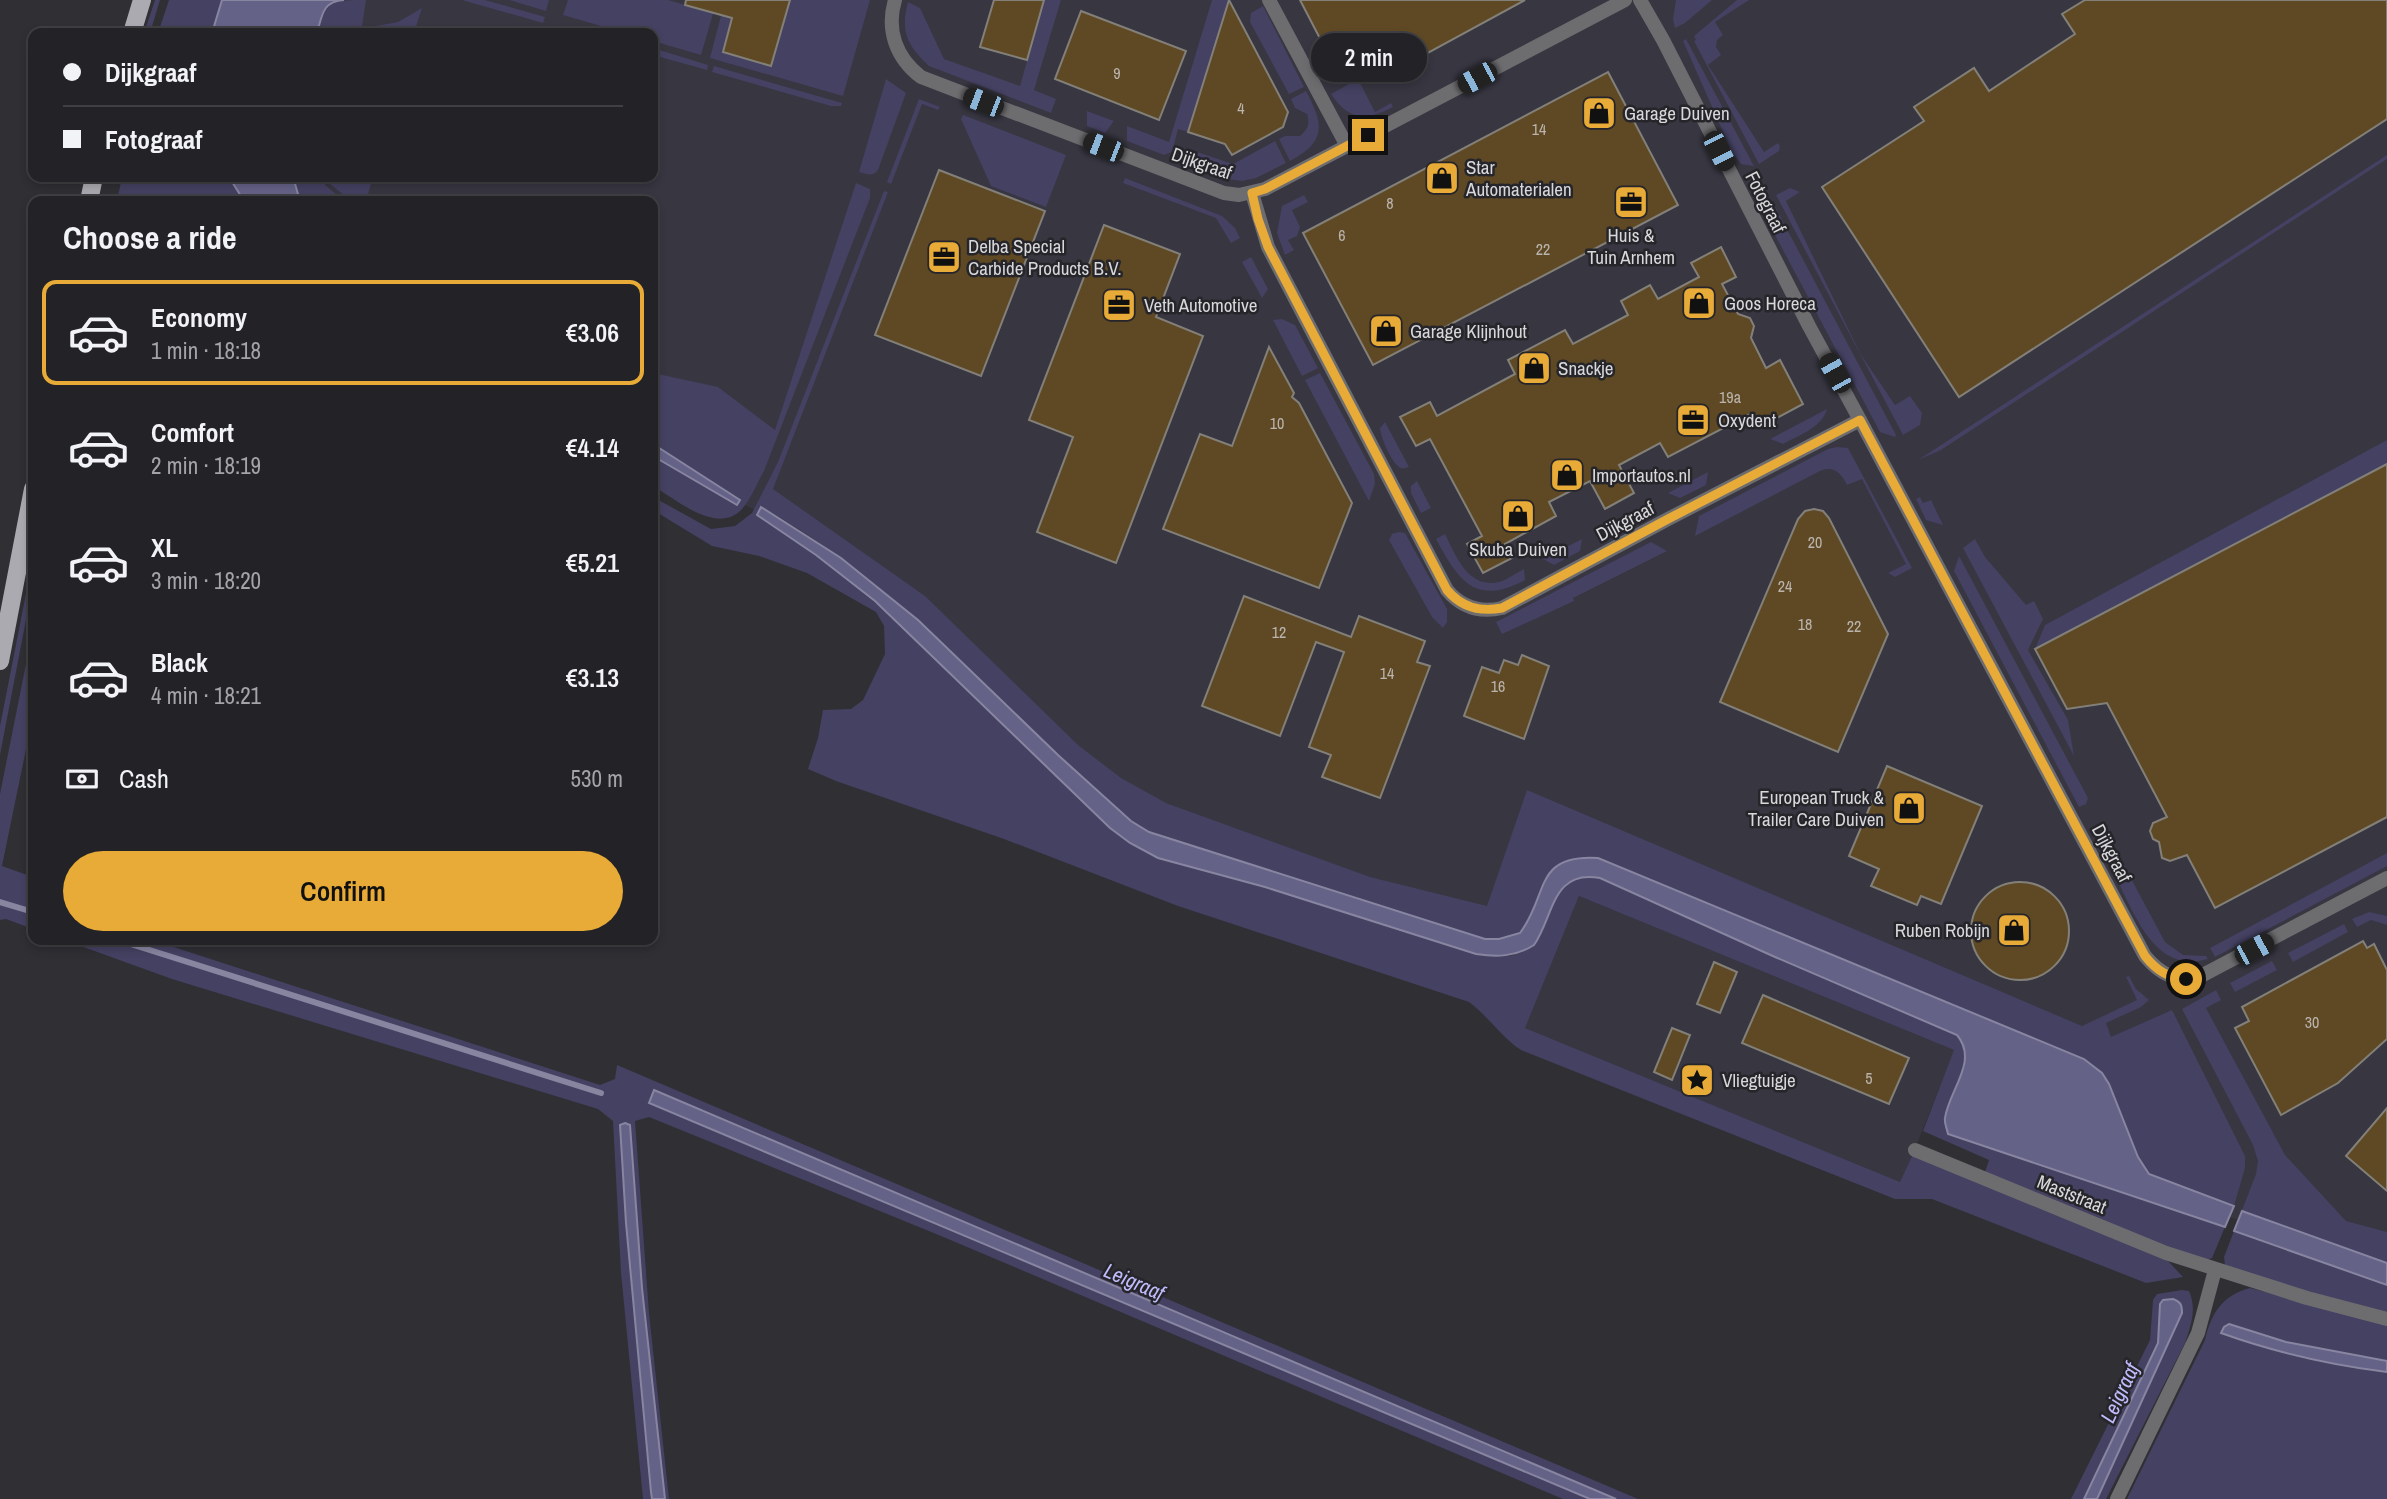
<!DOCTYPE html>
<meta charset="utf-8">
<style>
body{margin:0;font-family:"Archivo Narrow",sans-serif;background:#2f2f33;color:#f1f3f6;height:100vh;display:flex;flex-direction:column;font-size:26px;white-space:nowrap}
*{box-sizing:border-box;margin:0}
p{font-size:23px;color:#a3a4a7}
.icon{flex:none;width:38px;height:38px;fill:none;stroke:currentColor;stroke-width:2;stroke-linecap:round;stroke-linejoin:round}
.map{position:relative;flex:1;overflow:hidden}
.drawer{position:absolute;left:28px;top:196px;width:630px;height:749px;display:flex;flex-direction:column;background:#232327;border-radius:14px;box-shadow:0 4px 10px #0003,0 0 0 2px #404044}
.drawer>*{flex:none}
.banner{position:absolute;left:28px;top:28px;width:630px;height:154px;border-radius:14px;box-shadow:0 4px 10px #0003,0 0 0 2px #404044;display:grid;align-content:center;height:154px;padding:0 35px;background:#232327}
.end{position:absolute;width:32px;height:32px;margin:-16px;border:9px solid #e8ab37;background:#111;box-shadow:0 0 0 4px #111}
.from{border-radius:50%}
.bubble{position:absolute;height:49px;border-radius:24px;background:#232327;box-shadow:0 4px 10px #0003,0 0 0 2px #404044;font-size:23px;font-weight:600;line-height:49px;text-align:center}
.car{position:absolute;width:21px;height:42px;margin:-21px -10px;border-radius:9px;box-shadow:0 0 5px 2px #0007;background:linear-gradient(#222 24%,#8ab4d8 0 40%,#222 0 76%,#8ab4d8 0 86%,#222 0)}
.banner b{display:flex;align-items:center;gap:24px;height:66px;font-size:26px}
.banner b+b{border-top:2px solid #404044}
.banner i{width:18px;height:18px;background:#f1f3f6}
ul{padding:0;list-style:none}
li{display:flex;align-items:center;gap:21px;height:105px;margin:0 14px 10px;padding:0 21px;border:4px solid transparent;border-radius:14px}
li div{flex:1}
li b{display:block;font-size:26px}
li em{font-style:normal;font-weight:600}
li.current{border-color:#e8ab37}
li>.icon{width:63px;height:63px;stroke-width:1.5}
h2{padding:0 35px;font-size:32px;line-height:84px}
.pay{display:flex;align-items:center;gap:18px;height:77px;padding:0 35px;font-size:26px}
.pay p{margin-inline-start:auto}
.button{display:flex;gap:14px;margin-top:auto;padding:14px 35px}
.button a{flex:1;height:80px;border-radius:42px;background:#e8ab37;color:#111;font-size:28px;font-weight:600;line-height:80px;text-align:center}
.map>svg:first-child{display:block}
.built{fill:#373641}
.green{fill:#444162}
.water{fill:#656288;stroke:#8885a1;stroke-width:2}
.lines{fill:none;stroke-linecap:round;stroke-linejoin:round}
.stream{stroke:#8885a1;stroke-width:6}
.building{fill:#5f4924;stroke:#83807a;stroke-width:2}
.street{stroke:#6d6d70;stroke-width:14}
.primary{stroke:#aaaab0;stroke-width:18}
.route{stroke:#e8ab37;stroke-width:9}
.labels{text-anchor:middle;stroke-width:5;stroke-linejoin:round;paint-order:stroke}
.number-label{font-size:16px;fill:#bab4ad}
.poi-label{font-size:19px;fill:#d8d8db;stroke:#25252a;text-anchor:start}
.street-label{font-size:19px;fill:#d8d8db;stroke:#25252a}
.water-label{font-size:21px;font-style:italic;fill:#c0bcfc;stroke:#25252a}
</style>
<div class="map">
<svg width="2387" height="1499" viewBox="0 0 2387 1499">
<rect width="100%" height="100%" fill="#2f2f34"/>
<g class="built">
<polygon points="264,0 2387,0 2387,1273 2221,1214 1975,1029 1594,865 1528,936 1162,850 894,608 759,512 737,501 653,451 653,201 273,201 258,177 653,177 653,33 257,33"/>
<polygon points="1579,896 1955,1050 1901,1183 1524,1028"/>
</g>
<g class="green">
<polygon points="155,0 160,0 150,33 144,33"/>
<polygon points="169,0 222,0 212,33 158,33"/>
<path d="M366 0 362 26 365 27 362 33H317C326 0 332 0 366 0Z"/>
<polygon points="462,0 485,0 545,17 543,23"/>
<polygon points="509,0 549,0 546,11"/>
<polygon points="568,0 668,0 706,11 717,0 701,55 653,41 653,33 625,33 563,15"/>
<polygon points="725,0 737,0 723,52 771,66 790,0 870,0 843,96 710,58"/>
<path d="M1044 0H1061L1034 90 1056 99 1051 113 929 66C907 46 900 31 908 2L920 8 944 59 1020 86Z"/>
<polygon points="1212,0 1229,0 1188,132 1178,129 1172,152 1164,155 1127,141 1127,126 1169,142"/>
<polygon points="1676,0 1712,0 1685,23 1675,28 1673,19"/>
<polygon points="1737,0 1749,0 1715,22 1723,35 1717,40 1716,47 1721,55 1708,65 1764,152 1778,143 1780,146 1779,151 1759,164 1694,41 1696,40 1694,36"/>
<polygon points="1263,6 1304,87 1289,94 1250,22 1251,13"/>
<polygon points="422,8 414,33 367,33 371,27 398,22"/>
<polygon points="1686,39 1754,166 1741,164 1732,152 1683,41"/>
<polygon points="653,48 708,65 707,70 653,55"/>
<polygon points="714,66 842,103 841,106 831,106 712,72"/>
<path d="M886 79 906 93 878 170C873 177 866 174 859 172Z"/>
<path d="M1358 79 1375 112 1391 103 1393 107C1366 121 1349 121 1331 94Z"/>
<path d="M1306 91C1323 123 1328 141 1290 161L1279 139 1285 136H1300C1308 129 1310 124 1307 114L1295 108 1291 99Z"/>
<polygon points="919,99 940,107 938,110 922,104 891,184 887,182"/>
<polygon points="1087,111 1114,121 1105,133 1087,126"/>
<polygon points="963,115 1066,155 1046,207 991,186 961,119"/>
<polygon points="1275,141 1286,163 1256,178 1242,181 1219,178 1180,163 1185,148 1233,164"/>
<polygon points="2387,155 2387,159 1941,450 1918,460"/>
<polygon points="122,177 229,177 244,201 117,201"/>
<polygon points="293,177 326,177 325,185 344,201 300,201"/>
<polygon points="330,177 373,177 366,201 351,201 329,183"/>
<polygon points="1125,178 1222,216 1235,228 1240,238 1231,243 1216,218 1123,183"/>
<path d="M856 183 870 189V198L764 471C757 483 751 499 742 509 717 536 676 499 653 486V373L718 387 775 430Z"/>
<polygon points="1790,188 1800,192 1786,201 1861,355 1895,405 1910,396 1922,413 1920,425 1903,435 1776,195"/>
<path d="M884 191 888 192 773 489 925 596 1078 745 1121 778 1166 803 1370 877 1487 906 1527 790 2082 1026 2137 1000 2126 977 2129 976 2136 989 2149 1000 2141 1007 2106 1023 2111 1037 2172 1010 2245 1156V1168L2234 1206 2149 1174 2138 1157 2102 1073 1598 858C1535 854 1548 896 1520 933L1499 939H1485L1149 832C1106 807 1061 758 1025 723 943 644 862 562 761 507L757 516 816 555 875 601 1130 843 1158 858 1265 887 1476 954C1491 956 1510 959 1524 951 1560 930 1542 868 1600 878L1775 957 1957 1035 1966 1050 1950 1128 2225 1227 2212 1258 2203 1261 1985 1172 1989 1160 1923 1131 1954 1050 1579 896 1525 1028 1900 1182 1913 1154 2168 1261 2183 1277 2146 1283 1932 1199H1895L1521 1050C1501 1037 1489 1017 1469 1002L1178 906 1004 839 836 781 808 769 818 738 823 710 851 709 863 700 885 654 884 626 876 612 807 573 759 556 712 546 653 510V497L711 529 735 526 752 513 778 462Z"/>
<polygon points="1304,195 1308,202 1292,210 1300,227 1297,236 1288,240 1294,250 1285,255 1277,233 1282,206"/>
<polygon points="1771,199 1896,435 1895,437 1880,432 1767,220 1768,205"/>
<polygon points="1251,257 1268,289 1262,298 1242,262"/>
<polygon points="1282,319 1295,325 1318,368 1302,376 1273,320"/>
<polygon points="1320,373 1374,474 1375,484 1369,501 1305,380"/>
<path d="M1827 409C1822 428 1799 435 1783 444L1770 439Z"/>
<path d="M1385 422 1409 467C1404 468 1402 470 1398 466 1391 461 1380 436 1380 428Z"/>
<polygon points="2387,440 2387,464 2035,649 2045,625"/>
<path d="M1837 447 1848 448 1912 568 1895 577 1888 573 1906 564 1862 479 1847 485C1841 473 1834 465 1820 471L1695 536 1699 516 1828 449Z"/>
<polygon points="1708,472 1706,485 1680,498 1668,493"/>
<polygon points="1417,481 1431,508 1421,513 1411,493 1411,486"/>
<polygon points="1920,497 1923,503 1931,500 1943,525 1926,520 1916,499"/>
<polygon points="1654,500 1653,513 1610,535 1598,530"/>
<polygon points="1399,532 1405,533 1447,609 1447,622 1443,628 1432,617 1389,540 1392,534"/>
<path d="M1445 534C1456 556 1468 589 1499 582 1507 580 1516 573 1524 569L1525 580C1475 607 1458 580 1436 539Z"/>
<polygon points="1582,539 1580,551 1554,565 1543,559"/>
<polygon points="1975,539 1985,557 2026,605 2034,601 2043,619 2028,650 2068,720 2074,756 1963,548"/>
<polygon points="1651,542 1667,551 1573,598 1574,601 1502,634 1496,622"/>
<polygon points="1959,556 2088,798 2086,804 2079,807 1954,571"/>
<polygon points="33,558 33,583 0,755 0,726"/>
<polygon points="33,629 33,715 2,866 33,877 33,929 6,919 0,920 0,794"/>
<polygon points="2387,853 2387,866 2215,957 2210,948"/>
<path d="M2120 858 2165 942 2183 955 2206 956 2208 959C2153 975 2134 911 2113 872Z"/>
<polygon points="2369,912 2387,916 2387,925 2371,920 2357,927 2352,919"/>
<polygon points="2344,924 2348,932 2293,962 2288,953"/>
<polygon points="64,940 152,940 600,1085 615,1079 617,1065 1638,1499 1563,1499 941,1236 649,1117 635,1121 649,1313 669,1499 643,1499 621,1273 613,1121 598,1109 172,979"/>
<polygon points="2272,961 2277,970 2235,992 2230,983"/>
<polygon points="2216,990 2221,1000 2206,1008 2285,1155 2346,1221 2387,1232 2387,1314 2228,1269 2225,1265 2224,1257 2256,1174 2258,1161 2253,1145 2182,1009"/>
<path d="M2250 1288 2387 1324V1499H2127L2205 1340C2211 1314 2222 1295 2250 1288Z"/>
<path d="M2182 1290 2189 1291C2197 1309 2191 1326 2185 1343L2106 1499H2071L2150 1340 2153 1300 2157 1294Z"/>
</g>
<g class="water">
<path d="M222 0H344C323 1 322 15 317 33H212Z"/>
<polygon points="229,177 293,177 300,201 244,201"/>
<polygon points="653,444 740,500 737,505 653,456"/>
<path d="M761 507 841 558 918 620 1058 755 1131 821 1149 832 1485 939H1499L1520 933C1549 895 1533 854 1598 858L2084 1059 2102 1073 2109 1084 2138 1157 2149 1174 2234 1206 2225 1227 1948 1134C1947 1129 1944 1122 1945 1118 1949 1090 1979 1061 1957 1035L1775 957 1600 878C1552 869 1554 916 1534 945 1515 957 1497 957 1476 954L1265 887 1158 858 1130 843 1110 828 875 601 816 555 757 515Z"/>
<polygon points="654,1090 1616,1499 1590,1499 649,1103"/>
<polygon points="625,1123 630,1125 642,1288 665,1499 652,1499 651,1492 626,1223 620,1125"/>
<polygon points="2242,1211 2387,1263 2387,1285 2234,1231"/>
<path d="M2173 1299C2181 1302 2182 1305 2182 1313L2097 1499H2084L2158 1343 2160 1304 2163 1300Z"/>
<path d="M2229 1324 2286 1342 2387 1361V1372C2331 1365 2274 1352 2221 1333L2224 1327Z"/>
</g>
<g class="lines">
<g class="stream">
<polyline points="0,902 33,912"/>
<polyline points="118,940 601,1093"/>
</g>
</g>
<g class="building">
<polygon points="686,0 790,0 771,66 723,52 732,18 685,5"/>
<polygon points="994,0 1044,0 1027,60 980,47"/>
<polygon points="1229,0 1288,112 1283,127 1232,155 1225,144 1188,132"/>
<polygon points="1300,0 1525,0 1426,54 1418,40 1341,79"/>
<polygon points="2085,0 2387,0 2387,119 1959,397 1822,187 1924,121 1914,107 1974,68 1989,91 2075,34 2062,14"/>
<polygon points="1081,11 1186,51 1159,120 1055,79"/>
<polygon points="1608,72 1678,205 1373,365 1303,233"/>
<polygon points="939,170 1045,211 981,376 875,335"/>
<polygon points="1104,225 1180,254 1156,317 1203,336 1116,563 1037,532 1073,437 1029,420"/>
<polygon points="1721,247 1736,277 1722,284 1738,314 1750,318 1754,326 1751,338 1766,368 1780,360 1803,404 1760,427 1752,413 1668,457 1660,443 1619,465 1634,493 1605,509 1590,481 1549,502 1556,516 1505,544 1512,558 1483,573 1467,544 1482,536 1430,439 1416,446 1400,417 1430,402 1437,416 1515,374 1508,360 1565,330 1573,344 1628,315 1621,301 1650,285 1658,299 1699,277 1691,263"/>
<polygon points="1269,347 1294,393 1292,397 1299,403 1352,503 1319,588 1163,529 1200,434 1232,446"/>
<polygon points="2387,464 2387,817 2215,908 2187,855 2170,861 2162,858 2159,842 2153,839 2150,831 2153,823 2167,817 2107,703 2067,709 2035,649"/>
<polygon points="1814,509 1823,511 1829,518 1888,634 1838,752 1720,702 1798,519 1805,511"/>
<polygon points="1244,596 1351,637 1359,616 1425,641 1417,662 1430,666 1380,798 1322,777 1331,755 1309,747 1344,652 1316,642 1280,736 1202,706"/>
<polygon points="1522,655 1549,666 1524,739 1464,716 1482,667 1499,673 1504,660 1518,665"/>
<polygon points="1887,766 1982,806 1941,904 1921,896 1917,905 1871,886 1879,869 1849,856"/>
<circle cx="2020" cy="931" r="49"/>
<polygon points="2363,941 2367,948 2374,944 2387,970 2387,1039 2338,1083 2281,1115 2235,1028 2249,1021 2242,1007"/>
<polygon points="1714,962 1737,972 1720,1013 1697,1004"/>
<polygon points="1763,995 1909,1058 1889,1104 1742,1043"/>
<polygon points="1672,1028 1690,1035 1672,1080 1654,1072"/>
<polygon points="2387,1108 2387,1191 2346,1156"/>
</g>
<g class="lines">
<g class="street">
<path d="M895 0C886 30 896 58 921 77L1224 193 1239 195 1265 189 1625 0"/>
<polyline points="1269,0 1347,146"/>
<polyline points="1640,0 1663,40 1809,326 1860,420"/>
<path d="M1252 193 1268 247 1447 590C1462 608 1480 613 1502 608L1668 519 1860 420 2145 956C2160 974 2175 982 2199 977L2387 878"/>
<polyline points="1915,1150 2166,1253 2307,1298 2387,1319"/>
<polyline points="2117,1499 2198,1333 2215,1270"/>
</g>
<g class="primary">
<polyline points="132,33 142,0"/>
<polyline points="89,201 94,177"/>
<polyline points="0,661 33,489"/>
</g>
</g>
<g class="lines">
<path class="route" d="M1368 135 1265 189 1252 193 1258 219 1268 247 1447 590C1462 608 1480 612 1502 608L1668 519 1860 420 2145 956C2156 970 2168 978 2186 979"/>
</g>
<defs>
<g id="shop-square" transform="scale(1.75)"><rect x="-9" y="-9" width="18" height="18" rx="4" fill="#e8ab37" stroke="#25252a"/><path d="M-5-2.5h2.3a2.7 3.5 0 0 1 5.4 0H5L5.5 6h-11ZM-1.5-2.5h3a1.5 2.3 0 0 0-3 0Z" fill="#111"/></g>
<g id="office-square" transform="scale(1.75)"><rect x="-9" y="-9" width="18" height="18" rx="4" fill="#e8ab37" stroke="#25252a"/><path d="M-6-3h4V-5.5h4V-3h4V5H-6ZM-1-4.5V-3h2v-1.5ZM-6 0V1H6V0Z" fill="#111"/></g>
<g id="sight-square" transform="scale(1.75)"><rect x="-9" y="-9" width="18" height="18" rx="4" fill="#e8ab37" stroke="#25252a"/><path d="M0-6L1.8-2.2L6-1.7L2.9 1.2L3.7 5.4L0 3.3L-3.7 5.4L-2.9 1.2L-6-1.7L-1.8-2.2Z" fill="#111"/></g>
</defs>
<g fill-rule="evenodd">
<use href="#shop-square" x="1599" y="113"/>
<use href="#shop-square" x="1442" y="178"/>
<use href="#office-square" x="1631" y="202"/>
<use href="#office-square" x="944" y="257"/>
<use href="#shop-square" x="1699" y="303"/>
<use href="#office-square" x="1119" y="305"/>
<use href="#shop-square" x="1386" y="331"/>
<use href="#shop-square" x="1534" y="368"/>
<use href="#office-square" x="1693" y="420"/>
<use href="#shop-square" x="1567" y="475"/>
<use href="#shop-square" x="1518" y="516"/>
<use href="#shop-square" x="1909" y="808"/>
<use href="#shop-square" x="2014" y="930"/>
<use href="#sight-square" x="1697" y="1080"/>
</g>
<g class="labels">
<g class="number-label">
<text x="1117" y="79">9</text>
<text x="1241" y="114">4</text>
<text x="1539" y="135">14</text>
<text x="1390" y="209">8</text>
<text x="1342" y="241">6</text>
<text x="1543" y="255">22</text>
<text x="1730" y="403">19a</text>
<text x="1277" y="429">10</text>
<text x="1815" y="548">20</text>
<text x="1785" y="592">24</text>
<text x="1805" y="630">18</text>
<text x="1854" y="632">22</text>
<text x="1279" y="638">12</text>
<text x="1387" y="679">14</text>
<text x="1498" y="692">16</text>
<text x="2312" y="1028">30</text>
<text x="1869" y="1084">5</text>
</g>
<g class="poi-label">
<text x="1624" y="120">Garage Duiven</text>
<text x="1466" y="174">Star<tspan x="1466" dy="22">Automaterialen</tspan></text>
<text x="1631" y="242" text-anchor="middle">Huis &amp;<tspan x="1631" dy="22">Tuin Arnhem</tspan></text>
<text x="968" y="253">Delba Special<tspan x="968" dy="22">Carbide Products B.V.</tspan></text>
<text x="1724" y="310">Goos Horeca</text>
<text x="1144" y="312">Veth Automotive</text>
<text x="1410" y="338">Garage Klijnhout</text>
<text x="1558" y="375">Snackje</text>
<text x="1718" y="427">Oxydent</text>
<text x="1592" y="482">Importautos.nl</text>
<text x="1518" y="556" text-anchor="middle">Skuba Duiven</text>
<text x="1884" y="804" text-anchor="end">European Truck &amp;<tspan x="1884" dy="22">Trailer Care Duiven</tspan></text>
<text x="1990" y="937" text-anchor="end">Ruben Robijn</text>
<text x="1722" y="1087">Vliegtuigje</text>
</g>
<g class="street-label">
<text transform="translate(1202 163) rotate(19)" y="7">Dijkgraaf</text>
<text transform="translate(1766 202) rotate(63)" y="7">Fotograaf</text>
<text transform="translate(1625 521) rotate(-28)" y="7">Dijkgraaf</text>
<text transform="translate(2112 853) rotate(62)" y="7">Dijkgraaf</text>
<text transform="translate(2072 1194) rotate(22)" y="7">Maststraat</text>
</g>
<g class="water-label">
<text transform="translate(1134 1282) rotate(23)" y="7">Leigraaf</text>
<text transform="translate(2120 1393) rotate(-65)" y="7">Leigraaf</text>
</g>
</g>
</svg>
<i class="end from" style="left:2186px;top:979px"></i>
<i class="end" style="left:1368px;top:135px"></i>
<div class="bubble" style="left:1311px;top:33px;width:116px">2 min</div>
<i class="car" style="left:1477px;top:78px;rotate:242deg"></i>
<i class="car" style="left:983px;top:102px;rotate:291deg"></i>
<i class="car" style="left:1103px;top:147px;rotate:291deg"></i>
<i class="car" style="left:1719px;top:151px;rotate:153deg"></i>
<i class="car" style="left:1835px;top:373px;rotate:331deg"></i>
<i class="car" style="left:2254px;top:949px;rotate:62deg"></i>
<div class="banner">
<b><i class="from"></i>Dijkgraaf</b>
<b><i></i>Fotograaf</b>
</div>
<section class="drawer">
<h2>Choose a ride</h2>
<ul>
<li class="current"><svg class="icon" aria-label="car" viewBox="0 0 24 24"><path d="M5 17H2v-5l4-1 3-4h7l3 4 3 1v5h-3M9 17h6M6 11h13"/><circle cx="7" cy="17" r="2"/><circle cx="17" cy="17" r="2"/></svg><div><b>Economy</b><p>1 min · 18:18</p></div><em>€3.06</em></li>
<li><svg class="icon" aria-label="car" viewBox="0 0 24 24"><path d="M5 17H2v-5l4-1 3-4h7l3 4 3 1v5h-3M9 17h6M6 11h13"/><circle cx="7" cy="17" r="2"/><circle cx="17" cy="17" r="2"/></svg><div><b>Comfort</b><p>2 min · 18:19</p></div><em>€4.14</em></li>
<li><svg class="icon" aria-label="car" viewBox="0 0 24 24"><path d="M5 17H2v-5l4-1 3-4h7l3 4 3 1v5h-3M9 17h6M6 11h13"/><circle cx="7" cy="17" r="2"/><circle cx="17" cy="17" r="2"/></svg><div><b>XL</b><p>3 min · 18:20</p></div><em>€5.21</em></li>
<li><svg class="icon" aria-label="car" viewBox="0 0 24 24"><path d="M5 17H2v-5l4-1 3-4h7l3 4 3 1v5h-3M9 17h6M6 11h13"/><circle cx="7" cy="17" r="2"/><circle cx="17" cy="17" r="2"/></svg><div><b>Black</b><p>4 min · 18:21</p></div><em>€3.13</em></li>
</ul>
<div class="pay"><svg class="icon" aria-label="cash" viewBox="0 0 24 24"><path d="M3 7h18v10H3z"/><circle cx="12" cy="12" r="2"/></svg>Cash<p>530 m</p></div>
<div class="button"><a>Confirm</a></div>
</section>
</div>
